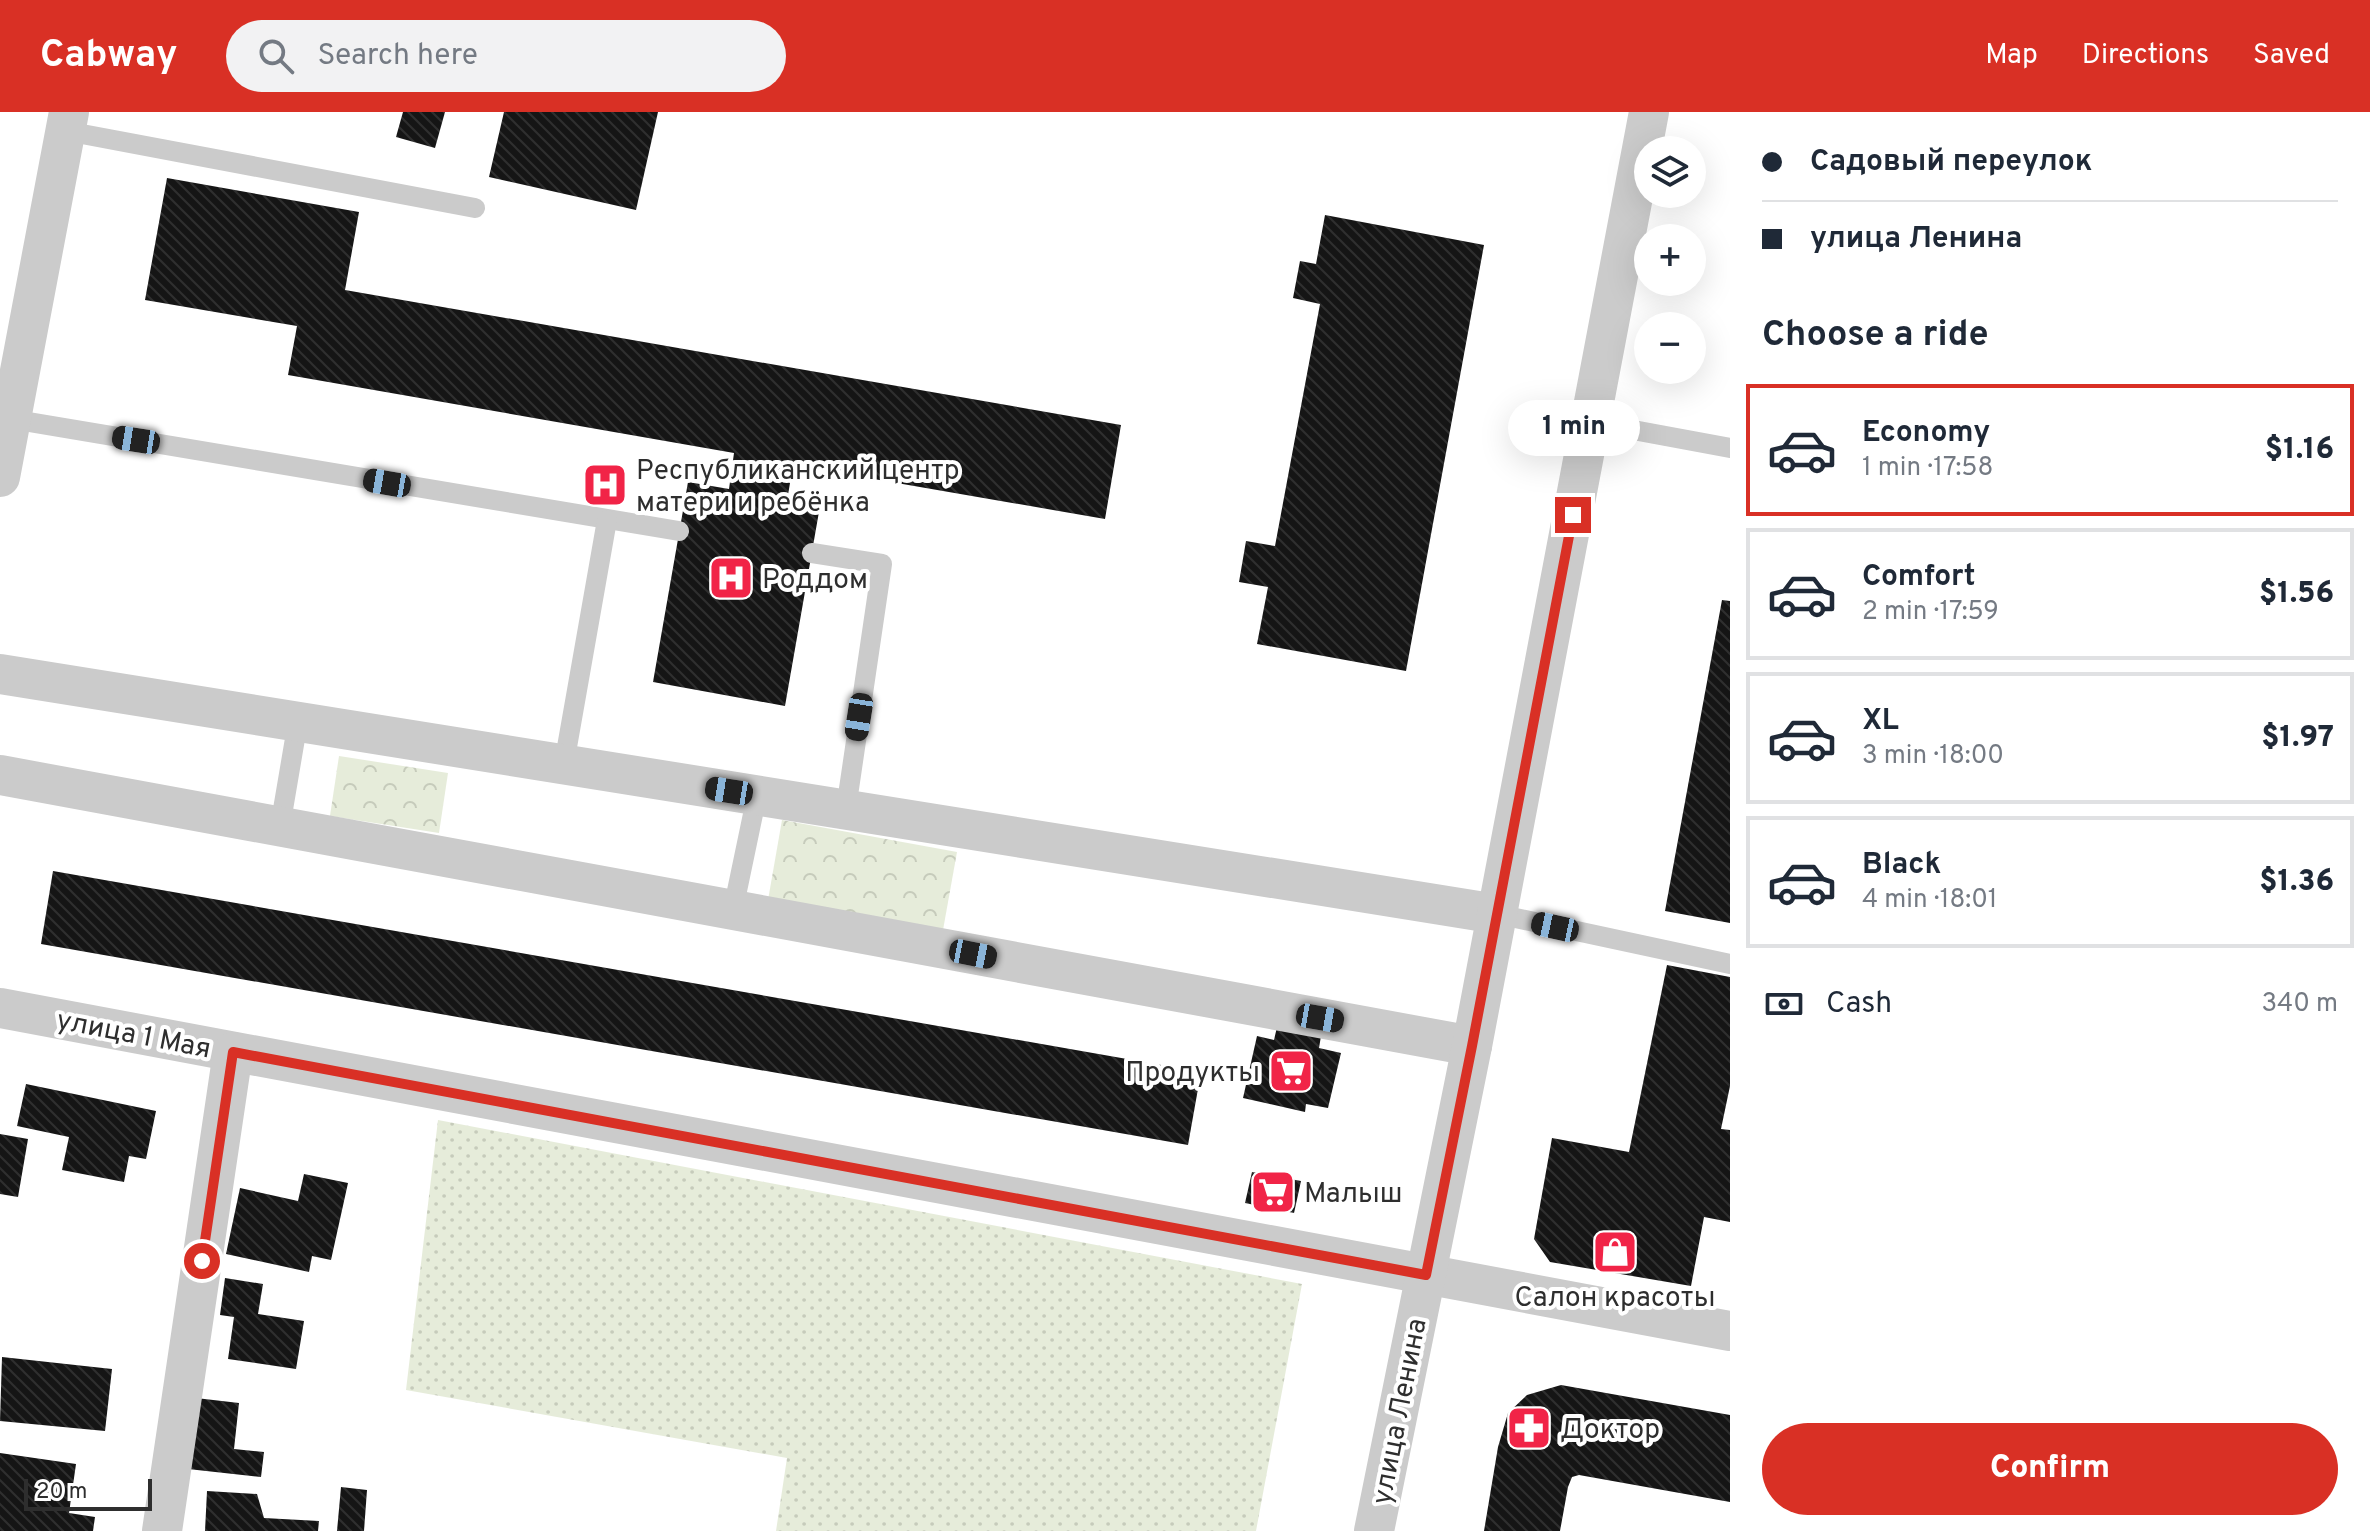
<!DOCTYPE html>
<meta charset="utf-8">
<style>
body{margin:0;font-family:Overpass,sans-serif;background:#f2f2f3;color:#1f2937;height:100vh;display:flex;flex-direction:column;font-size:30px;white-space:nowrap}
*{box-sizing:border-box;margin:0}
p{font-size:26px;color:#747a83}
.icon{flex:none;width:44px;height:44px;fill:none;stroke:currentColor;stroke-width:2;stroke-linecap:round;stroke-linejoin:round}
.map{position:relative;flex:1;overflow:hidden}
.drawer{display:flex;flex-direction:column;background:#fff;width:640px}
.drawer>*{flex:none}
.hud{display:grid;align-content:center;height:176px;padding:0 32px;background:#fff}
.controls{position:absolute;left:1634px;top:24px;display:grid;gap:16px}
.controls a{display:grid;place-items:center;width:72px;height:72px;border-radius:50%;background:#fff;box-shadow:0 8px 32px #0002;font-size:40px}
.scale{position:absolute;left:24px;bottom:20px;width:128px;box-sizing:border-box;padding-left:8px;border:4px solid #2e2e2e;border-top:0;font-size:22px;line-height:28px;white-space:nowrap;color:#2e2e2e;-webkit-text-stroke:6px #fff;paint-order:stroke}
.end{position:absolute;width:36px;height:36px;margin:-18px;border:10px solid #d93025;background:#fff;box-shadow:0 0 0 4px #fff}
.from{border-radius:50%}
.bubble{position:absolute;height:56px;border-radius:28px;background:#fff;box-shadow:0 8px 32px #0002;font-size:26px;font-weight:800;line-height:56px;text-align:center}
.car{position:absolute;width:24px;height:48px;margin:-24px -12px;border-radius:10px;box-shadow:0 0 6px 2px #0007;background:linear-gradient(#222 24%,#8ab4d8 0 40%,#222 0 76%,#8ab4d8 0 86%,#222 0)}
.hud b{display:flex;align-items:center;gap:28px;height:76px;font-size:30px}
.hud b+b{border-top:2px solid #e0e1e3}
.hud i{width:20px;height:20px;background:#1f2937}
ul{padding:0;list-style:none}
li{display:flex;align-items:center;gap:24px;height:132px;margin:0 16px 12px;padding:0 16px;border:4px solid #e0e1e3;border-radius:0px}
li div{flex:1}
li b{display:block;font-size:30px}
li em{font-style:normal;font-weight:800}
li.current{border-color:#d93025}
li>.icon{width:72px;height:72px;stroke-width:1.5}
h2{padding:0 32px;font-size:36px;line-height:96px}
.pay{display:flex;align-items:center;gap:20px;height:88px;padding:0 32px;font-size:30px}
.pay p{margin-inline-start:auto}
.cta{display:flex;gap:16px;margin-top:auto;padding:16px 32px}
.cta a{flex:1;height:92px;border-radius:48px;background:#d93025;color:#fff;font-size:32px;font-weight:800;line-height:92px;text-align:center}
header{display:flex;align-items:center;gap:48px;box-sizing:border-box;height:112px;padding:0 40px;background:#d93025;color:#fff}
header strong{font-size:38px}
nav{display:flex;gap:44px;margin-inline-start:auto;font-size:28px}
.search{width:560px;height:72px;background:#f2f2f3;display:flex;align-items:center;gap:20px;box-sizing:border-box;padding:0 28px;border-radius:44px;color:#747a83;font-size:30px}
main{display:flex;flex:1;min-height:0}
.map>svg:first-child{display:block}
.grass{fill:url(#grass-dots)}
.park{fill:url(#park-crowns)}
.building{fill:url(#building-back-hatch)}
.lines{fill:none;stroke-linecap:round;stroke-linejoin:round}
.service{stroke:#cbcbcb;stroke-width:20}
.minor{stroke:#cbcbcb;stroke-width:40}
.route{stroke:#d93025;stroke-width:10}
.labels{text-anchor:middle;stroke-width:8;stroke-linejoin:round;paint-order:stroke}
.poi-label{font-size:28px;fill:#2e2e2e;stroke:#fff;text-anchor:start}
.street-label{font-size:28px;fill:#2e2e2e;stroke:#fff}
</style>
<header>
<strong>Cabway</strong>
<div class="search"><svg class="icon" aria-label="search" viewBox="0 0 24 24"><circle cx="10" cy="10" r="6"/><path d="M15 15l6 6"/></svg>Search here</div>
<nav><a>Map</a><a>Directions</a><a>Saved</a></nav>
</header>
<main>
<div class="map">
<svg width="1730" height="1419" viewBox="0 0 1730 1419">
<defs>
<pattern id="grass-dots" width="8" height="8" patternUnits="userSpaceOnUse" patternTransform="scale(2)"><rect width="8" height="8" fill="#e6ecda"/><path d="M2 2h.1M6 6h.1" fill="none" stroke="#c6cbbb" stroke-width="1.8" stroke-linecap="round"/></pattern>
<pattern id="park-crowns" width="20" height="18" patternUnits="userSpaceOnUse" patternTransform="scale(2)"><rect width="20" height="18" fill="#e6ecda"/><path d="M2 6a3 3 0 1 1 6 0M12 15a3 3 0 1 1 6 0" fill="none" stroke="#c6cbbb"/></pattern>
<pattern id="building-back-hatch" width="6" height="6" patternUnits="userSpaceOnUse" patternTransform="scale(2)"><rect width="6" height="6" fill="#151515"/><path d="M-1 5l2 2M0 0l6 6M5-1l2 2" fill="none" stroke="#2f2f2f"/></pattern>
</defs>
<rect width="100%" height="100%" fill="#fff"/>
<polygon class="grass" points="438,1008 1302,1172 1256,1419 776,1419 787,1346 406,1278"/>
<g class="park">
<polygon points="339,644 448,661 439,721 330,704"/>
<polygon points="782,708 957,740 943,818 768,788"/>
</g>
<g class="building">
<polygon points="403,0 445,0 435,36 396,25"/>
<polygon points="504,0 658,0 636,98 489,65"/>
<polygon points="167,66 359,100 345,178 1121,313 1105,407 793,353 787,389 820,394 785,594 653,570 688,370 729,377 734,341 288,263 297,214 145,188"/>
<polygon points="1325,103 1484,133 1406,559 1257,532 1268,475 1239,470 1246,429 1275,434 1320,192 1293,186 1300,149 1316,152"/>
<polygon points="1722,488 1730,489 1730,811 1665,799"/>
<polygon points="53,759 1201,960 1188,1033 41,832"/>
<polygon points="1667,853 1730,865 1730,974 1721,1017 1730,1018 1730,1110 1704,1105 1691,1174 1550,1150 1534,1127 1552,1026 1629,1040"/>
<polygon points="1277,915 1321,924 1319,936 1341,941 1328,996 1306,992 1305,1000 1243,986 1257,924 1274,928"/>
<polygon points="26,972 156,999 146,1047 129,1044 124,1070 62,1058 69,1025 17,1014"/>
<polygon points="0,1022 28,1027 18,1085 0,1082"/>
<polygon points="1252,1060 1301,1069 1294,1101 1245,1091"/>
<polygon points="304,1062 348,1071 331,1148 312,1144 309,1160 226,1142 240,1076 298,1089"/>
<polygon points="225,1166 263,1172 258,1202 304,1209 296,1257 228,1247 234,1205 220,1203"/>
<polygon points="2,1245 112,1257 105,1319 0,1309"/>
<polygon points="1561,1273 1730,1303 1730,1390 1579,1363 1572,1365 1568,1375 1560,1419 1484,1419 1498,1335 1508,1301 1527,1283"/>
<polygon points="196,1286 239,1291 234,1337 264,1340 261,1365 188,1357"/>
<polygon points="0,1341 76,1352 69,1401 95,1405 93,1419 0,1419"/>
<polygon points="341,1375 367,1378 364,1419 337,1419"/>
<polygon points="207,1379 257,1382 264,1406 319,1409 318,1419 205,1419"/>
</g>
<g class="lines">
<g class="service">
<polyline points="66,19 475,96"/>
<polyline points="11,307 679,419"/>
<polyline points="1590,310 1730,336"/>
<polyline points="812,441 882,452 846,697"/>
<polyline points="564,652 607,408"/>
<polyline points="280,715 298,609"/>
<polyline points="733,798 757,683"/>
<polyline points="1497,802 1730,852"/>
</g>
<g class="minor">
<polyline points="0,365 69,0"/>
<polyline points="0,562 1497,802"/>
<polyline points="0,663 1472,934"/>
<polyline points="0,896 1730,1219"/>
<polyline points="162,1419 233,940"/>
<polyline points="1374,1419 1472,934 1649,0"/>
</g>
</g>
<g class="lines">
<polyline class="route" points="202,1149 233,940 1426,1163 1472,934 1573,403"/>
</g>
<defs>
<g id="hospital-square" transform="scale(2.3)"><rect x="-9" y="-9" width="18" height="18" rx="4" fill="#f12447" stroke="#fff"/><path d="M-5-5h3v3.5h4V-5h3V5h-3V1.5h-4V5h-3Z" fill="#fff"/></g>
<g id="supermarket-square" transform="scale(2.3)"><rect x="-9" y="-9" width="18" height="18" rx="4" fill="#f12447" stroke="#fff"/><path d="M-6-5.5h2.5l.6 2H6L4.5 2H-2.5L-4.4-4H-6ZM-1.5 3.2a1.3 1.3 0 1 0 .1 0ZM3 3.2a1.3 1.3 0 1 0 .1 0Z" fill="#fff"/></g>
<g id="shop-square" transform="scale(2.3)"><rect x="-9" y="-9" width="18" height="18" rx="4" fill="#f12447" stroke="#fff"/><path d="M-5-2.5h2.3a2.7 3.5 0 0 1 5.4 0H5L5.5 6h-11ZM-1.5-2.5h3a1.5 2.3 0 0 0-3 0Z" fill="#fff"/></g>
<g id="pharmacy-square" transform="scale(2.3)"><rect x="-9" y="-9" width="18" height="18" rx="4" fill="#f12447" stroke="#fff"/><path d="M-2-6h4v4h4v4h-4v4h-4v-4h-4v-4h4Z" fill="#fff"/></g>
</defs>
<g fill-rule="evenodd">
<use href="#hospital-square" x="605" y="373"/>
<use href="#hospital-square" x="731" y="466"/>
<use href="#supermarket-square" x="1291" y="959"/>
<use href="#supermarket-square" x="1273" y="1080"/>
<use href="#shop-square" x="1615" y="1140"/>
<use href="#pharmacy-square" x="1529" y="1316"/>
</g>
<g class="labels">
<g class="poi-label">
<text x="636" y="367">Республиканский центр<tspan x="636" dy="32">матери и ребёнка</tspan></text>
<text x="762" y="476">Роддом</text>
<text x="1260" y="969" text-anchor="end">Продукты</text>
<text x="1304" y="1090">Малыш</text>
<text x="1615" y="1194" text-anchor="middle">Салон красоты</text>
<text x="1560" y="1326">Доктор</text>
</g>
<g class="street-label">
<text transform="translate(134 921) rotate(11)" y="10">улица 1 Мая</text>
<text transform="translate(1398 1299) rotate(-79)" y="10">улица Ленина</text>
</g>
</g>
</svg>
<div class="controls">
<a><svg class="icon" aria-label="layers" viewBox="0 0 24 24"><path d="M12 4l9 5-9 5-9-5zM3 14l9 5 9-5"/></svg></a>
<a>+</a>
<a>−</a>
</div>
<div class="scale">20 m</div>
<i class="end from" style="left:202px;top:1149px"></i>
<i class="end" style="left:1573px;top:403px"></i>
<div class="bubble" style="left:1508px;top:288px;width:132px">1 min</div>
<i class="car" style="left:136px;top:328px;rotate:279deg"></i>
<i class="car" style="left:387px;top:371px;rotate:280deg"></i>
<i class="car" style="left:859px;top:605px;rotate:189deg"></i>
<i class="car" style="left:729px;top:679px;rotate:279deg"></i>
<i class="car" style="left:1555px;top:815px;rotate:282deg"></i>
<i class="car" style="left:973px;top:842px;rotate:101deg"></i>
<i class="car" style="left:1320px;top:906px;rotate:100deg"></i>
</div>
<section class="drawer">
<div class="hud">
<b><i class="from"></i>Садовый переулок</b>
<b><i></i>улица Ленина</b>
</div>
<h2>Choose a ride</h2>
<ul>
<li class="current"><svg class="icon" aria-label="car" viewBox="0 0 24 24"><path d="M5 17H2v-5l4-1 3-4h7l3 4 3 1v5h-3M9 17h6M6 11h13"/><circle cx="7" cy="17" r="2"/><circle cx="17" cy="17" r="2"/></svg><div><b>Economy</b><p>1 min · 17:58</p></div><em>$1.16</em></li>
<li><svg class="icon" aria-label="car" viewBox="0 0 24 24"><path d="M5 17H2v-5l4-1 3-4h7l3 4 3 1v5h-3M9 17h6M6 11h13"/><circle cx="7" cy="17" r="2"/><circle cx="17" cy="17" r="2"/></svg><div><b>Comfort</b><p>2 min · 17:59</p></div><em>$1.56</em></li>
<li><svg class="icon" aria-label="car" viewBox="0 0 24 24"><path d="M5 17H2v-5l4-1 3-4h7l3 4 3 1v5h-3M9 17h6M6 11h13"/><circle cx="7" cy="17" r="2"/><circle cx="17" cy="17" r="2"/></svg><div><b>XL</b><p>3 min · 18:00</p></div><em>$1.97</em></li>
<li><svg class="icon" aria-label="car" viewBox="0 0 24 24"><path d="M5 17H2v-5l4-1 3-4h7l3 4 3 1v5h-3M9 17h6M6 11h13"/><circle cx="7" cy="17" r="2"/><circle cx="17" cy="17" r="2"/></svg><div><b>Black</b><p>4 min · 18:01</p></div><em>$1.36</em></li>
</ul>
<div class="pay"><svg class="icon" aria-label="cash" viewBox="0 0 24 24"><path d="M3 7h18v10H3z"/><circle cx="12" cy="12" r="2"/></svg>Cash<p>340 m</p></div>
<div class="cta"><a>Confirm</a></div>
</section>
</main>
